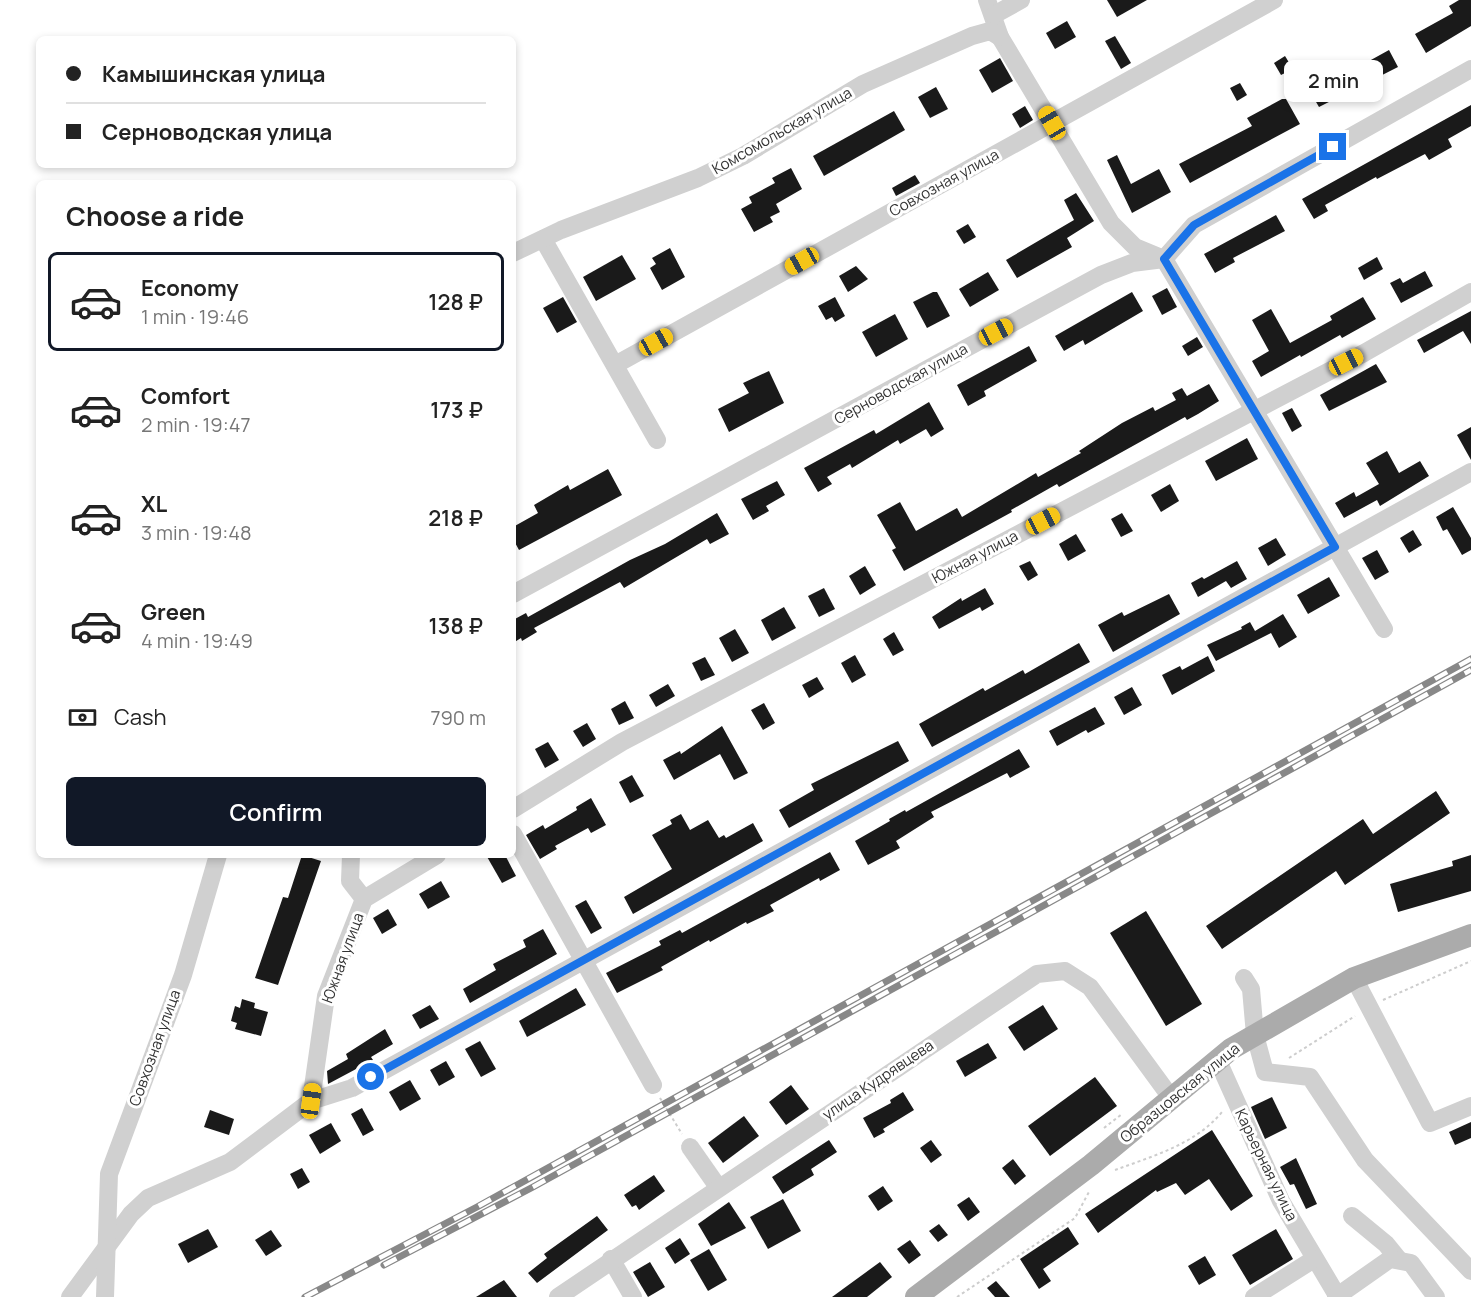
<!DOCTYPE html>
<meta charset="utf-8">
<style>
body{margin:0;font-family:Manrope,sans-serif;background:#f2f2f2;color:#222;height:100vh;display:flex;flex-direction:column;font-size:22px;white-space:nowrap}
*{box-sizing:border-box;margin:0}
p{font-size:20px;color:#767676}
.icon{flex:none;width:33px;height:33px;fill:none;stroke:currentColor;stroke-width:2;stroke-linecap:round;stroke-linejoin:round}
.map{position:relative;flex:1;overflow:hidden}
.side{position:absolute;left:36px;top:180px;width:480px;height:678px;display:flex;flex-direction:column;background:#fff;border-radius:9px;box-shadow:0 3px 9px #0003}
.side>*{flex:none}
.banner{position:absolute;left:36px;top:36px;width:480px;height:132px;border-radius:9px;box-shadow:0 3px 9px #0003;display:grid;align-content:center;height:132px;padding:0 30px;background:#fff}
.end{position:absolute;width:27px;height:27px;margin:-14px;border:8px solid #1a73e8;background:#fff;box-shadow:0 0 0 3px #fff}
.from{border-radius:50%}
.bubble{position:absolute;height:42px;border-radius:9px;background:#fff;box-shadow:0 3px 9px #0003;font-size:20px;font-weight:600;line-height:42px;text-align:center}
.car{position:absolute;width:18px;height:36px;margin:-18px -9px;border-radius:8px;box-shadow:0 0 4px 2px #0007;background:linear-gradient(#f5c518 24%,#345 0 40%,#f5c518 0 76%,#345 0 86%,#f5c518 0)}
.banner b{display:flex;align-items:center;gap:21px;height:57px;font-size:22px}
.banner b+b{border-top:2px solid #e0e0e0}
.banner i{width:15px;height:15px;background:#222}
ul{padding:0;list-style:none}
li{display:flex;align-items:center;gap:18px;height:99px;margin:0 12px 9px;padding:0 18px;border:3px solid transparent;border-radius:9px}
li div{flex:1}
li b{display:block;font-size:22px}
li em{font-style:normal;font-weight:600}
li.current{border-color:#111827}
li>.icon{width:54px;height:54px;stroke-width:1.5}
h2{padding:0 30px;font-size:27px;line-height:72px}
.pay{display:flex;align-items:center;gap:15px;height:66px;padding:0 30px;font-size:22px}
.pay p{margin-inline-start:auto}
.primary-button{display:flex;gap:12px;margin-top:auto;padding:12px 30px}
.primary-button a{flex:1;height:69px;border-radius:9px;background:#111827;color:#fff;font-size:24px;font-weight:600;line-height:69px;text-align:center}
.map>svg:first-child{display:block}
.building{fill:#1a1a1a}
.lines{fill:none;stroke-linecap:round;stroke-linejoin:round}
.path{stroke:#cdcdcd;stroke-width:2;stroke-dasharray:3 3;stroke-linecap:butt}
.minor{stroke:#d0d0d0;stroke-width:18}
.major{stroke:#ababab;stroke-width:22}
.rail-casing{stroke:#888;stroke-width:7}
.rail{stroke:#fff;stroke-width:4.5;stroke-dasharray:14;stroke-linecap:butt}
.route{stroke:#1a73e8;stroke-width:8}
.labels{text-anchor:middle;stroke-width:6;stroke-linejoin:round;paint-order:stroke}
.street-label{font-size:15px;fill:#333;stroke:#fff}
</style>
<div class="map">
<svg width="1471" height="1297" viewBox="0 0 1471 1297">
<rect width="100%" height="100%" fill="#fff"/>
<g class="building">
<polygon points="1107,0 1147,0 1117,17"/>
<polygon points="1459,0 1471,0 1471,26 1426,53 1415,34 1453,13 1449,6"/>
<polygon points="1067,21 1076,37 1055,49 1046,33"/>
<polygon points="1115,36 1131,63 1121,69 1105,41"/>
<polygon points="1389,50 1398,67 1319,107 1309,90 1338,74 1334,67 1346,61 1351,71"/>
<polygon points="1285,56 1293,69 1281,75 1274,63"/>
<polygon points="1000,58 1013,81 992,93 979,70"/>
<polygon points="1240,83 1247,95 1237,101 1230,88"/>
<polygon points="936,87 948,109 930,118 918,97"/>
<polygon points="1282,99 1286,99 1300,124 1190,183 1179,164 1252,126 1247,118"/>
<polygon points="1471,105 1471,126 1448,139 1452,147 1429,160 1425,154 1377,179 1376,177 1325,205 1328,211 1314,219 1302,199"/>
<polygon points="1025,106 1033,120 1020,128 1012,114"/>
<polygon points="894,111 905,130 824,176 813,156"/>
<polygon points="1117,155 1131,184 1159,169 1171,192 1132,213 1107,160"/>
<polygon points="791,168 802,189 776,204 780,212 770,217 773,222 754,232 741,209 752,203 749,197 775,183 772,178"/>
<polygon points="915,175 920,183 896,196 892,188"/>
<polygon points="1076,193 1094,221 1067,238 1072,247 1017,278 1006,260 1074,220 1064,200"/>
<polygon points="1276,215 1285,231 1233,258 1235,262 1215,273 1204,254"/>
<polygon points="968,224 976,237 964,244 956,231"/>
<polygon points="670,248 685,277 662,290 650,268 656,264 652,258"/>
<polygon points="622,255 636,279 596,301 583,277"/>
<polygon points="1377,257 1383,269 1364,280 1358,268"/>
<polygon points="856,266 868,279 848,292 839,276"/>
<polygon points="1425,271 1433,286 1401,303 1390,283 1400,278 1403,283"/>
<polygon points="988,272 999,290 970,307 959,289"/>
<polygon points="1167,288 1177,307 1162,315 1152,296"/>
<polygon points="933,292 937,292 950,316 927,328 913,302"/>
<polygon points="1132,292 1143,311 1085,345 1083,340 1064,351 1055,336"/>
<polygon points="563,297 577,322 557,333 543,308"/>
<polygon points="835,297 845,316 835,322 832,317 826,320 818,306"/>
<polygon points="1363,297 1376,319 1342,338 1340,335 1301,357 1300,355 1261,377 1252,361 1269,351 1252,320 1271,309 1290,343 1332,320 1330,316"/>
<polygon points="1471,311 1471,344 1463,331 1424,353 1417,340"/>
<polygon points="895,314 908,339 876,357 862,332"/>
<polygon points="1197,337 1203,347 1188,356 1182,346"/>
<polygon points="1029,346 1037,361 984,391 986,396 968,406 957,385"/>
<polygon points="1376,364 1387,382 1329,411 1320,395"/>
<polygon points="769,371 784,403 729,432 718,409 749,393 743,383"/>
<polygon points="1209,384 1219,401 1198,414 1187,420 1185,417 1059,487 1057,484 1011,510 1012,512 904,571 892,550 896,548 877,515 900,502 916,531 957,508 962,517 1036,473 1038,477 1081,453 1079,451 1122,423 1153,407 1155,411 1176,400 1172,393 1182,388 1187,396"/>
<polygon points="929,402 944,429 931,437 926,429 900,444 898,440 852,468 850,464 827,477 832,484 818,492 804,468 874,430 876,434"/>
<polygon points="1292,408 1302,426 1292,432 1282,413"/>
<polygon points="1471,427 1471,460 1457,435"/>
<polygon points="1247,438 1258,459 1216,481 1205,461"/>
<polygon points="1387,451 1399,473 1420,461 1429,476 1380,506 1377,500 1344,518 1335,503 1354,492 1356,497 1379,484 1366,463"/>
<polygon points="608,469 622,495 519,550 513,539 513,527 538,513 534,505 568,485 570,490"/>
<polygon points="777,481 785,495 766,506 769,511 753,520 741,499"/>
<polygon points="1170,484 1179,501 1161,512 1151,495"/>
<polygon points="1453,507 1471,538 1471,550 1462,555 1447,529 1443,531 1436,517"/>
<polygon points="717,513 729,534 710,544 707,539 624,588 620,582 534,628 537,632 522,641 521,638 513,643 513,620 526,613 528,617 630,560 665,544"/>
<polygon points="1122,513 1133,531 1121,537 1111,519"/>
<polygon points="1413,530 1422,545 1409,553 1400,538"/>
<polygon points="1076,534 1086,551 1068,561 1059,544"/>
<polygon points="1276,538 1286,555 1268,566 1258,548"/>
<polygon points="1377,550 1389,572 1375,580 1362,558"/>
<polygon points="1030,561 1038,575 1028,581 1019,566"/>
<polygon points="1237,561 1247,579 1231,588 1226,581 1198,597 1191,583 1202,577 1204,579"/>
<polygon points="865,566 876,585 860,595 849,576"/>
<polygon points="1329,577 1340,596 1308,614 1297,595"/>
<polygon points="824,588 835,609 819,617 808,596"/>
<polygon points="985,588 994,604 982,611 980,607 939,629 932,617 961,598 962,601"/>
<polygon points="1169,594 1180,614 1113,652 1098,625 1122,612 1124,616"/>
<polygon points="784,607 796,628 772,641 761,620"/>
<polygon points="1283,614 1297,637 1279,648 1271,633 1216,661 1207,645 1242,629 1241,627 1250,622 1255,631"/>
<polygon points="735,629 749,653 732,662 719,638"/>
<polygon points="894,632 904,650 893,656 883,639"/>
<polygon points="1079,643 1090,662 932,747 919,724 983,688 985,691 1023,670 1025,674"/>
<polygon points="855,655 866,675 852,683 841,663"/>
<polygon points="1208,656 1215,671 1172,695 1162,675 1180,666 1182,670"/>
<polygon points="705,657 715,675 701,681 692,663"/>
<polygon points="817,677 824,689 809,698 802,685"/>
<polygon points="668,684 675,696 656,707 649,695"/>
<polygon points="1132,687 1142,705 1124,715 1114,697"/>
<polygon points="625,701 634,718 619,725 611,709"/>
<polygon points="764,703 775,723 763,730 751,710"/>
<polygon points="1095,707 1105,724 1088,733 1086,730 1057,746 1049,731"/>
<polygon points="587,723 596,739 583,747 573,731"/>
<polygon points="722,726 748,773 734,780 720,754 674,780 663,760 680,751 681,754"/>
<polygon points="898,741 909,761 789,828 779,810 814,790 811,784"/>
<polygon points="548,742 559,760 545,768 535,749"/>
<polygon points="1019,749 1030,767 1010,778 1007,773 931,812 934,817 896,841 900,848 868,865 855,841 890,821 889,819 905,810 906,812"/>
<polygon points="632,775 644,796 630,803 619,782"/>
<polygon points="1436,791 1450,813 1345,885 1336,871 1222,949 1206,926 1363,819 1373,834"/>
<polygon points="591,798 606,825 591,833 588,828 555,846 557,849 540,859 526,835 543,825 545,829 577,810 576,807"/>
<polygon points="681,814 690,830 708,820 719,838 724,835 726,838 753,823 763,841 633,914 624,897 672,869 652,835 672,824 670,820"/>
<polygon points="830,852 840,870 820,881 819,878 770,905 774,911 764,916 747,924 746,922 710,942 709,940 661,967 663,970 617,993 606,973 661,945 659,941 680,930 682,933"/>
<polygon points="302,855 321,861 278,985 255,978 283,897 288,898"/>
<polygon points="486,855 505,855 516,876 502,883"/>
<polygon points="1471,855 1471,891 1398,912 1390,884 1453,866 1452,861"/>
<polygon points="441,881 450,897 428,909 419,894"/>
<polygon points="586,900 602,928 591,934 575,906"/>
<polygon points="388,909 397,925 382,934 373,918"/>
<polygon points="1146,911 1202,1004 1166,1026 1110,933"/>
<polygon points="543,929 557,954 470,1003 463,989 496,970 493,964 526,947 523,940"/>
<polygon points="576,988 586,1005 527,1037 519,1021"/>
<polygon points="242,999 255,1003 254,1008 268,1012 261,1036 235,1029 237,1023 231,1021 235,1006 240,1008"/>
<polygon points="430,1005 439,1019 420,1029 412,1015"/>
<polygon points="1043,1005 1058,1029 1024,1051 1008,1027"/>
<polygon points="385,1029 393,1044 371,1057 373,1060 328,1084 327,1071 348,1059 346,1054"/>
<polygon points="480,1041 496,1069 481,1077 465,1049"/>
<polygon points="988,1043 997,1058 965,1077 956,1061"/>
<polygon points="446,1061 455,1077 439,1086 430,1070"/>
<polygon points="1095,1077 1117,1106 1050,1156 1028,1126"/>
<polygon points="410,1080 421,1099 400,1111 389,1092"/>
<polygon points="791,1085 809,1109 786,1125 769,1102"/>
<polygon points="903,1092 914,1110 883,1129 885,1132 874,1138 863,1118 891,1103 890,1100"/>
<polygon points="1272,1097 1287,1128 1265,1139 1251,1107"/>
<polygon points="362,1108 374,1130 363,1136 351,1114"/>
<polygon points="210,1110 234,1119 229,1135 204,1127"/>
<polygon points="744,1116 759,1136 723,1163 708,1143"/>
<polygon points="1471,1122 1471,1138 1455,1145 1449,1132"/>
<polygon points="331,1123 341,1141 320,1154 309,1135"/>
<polygon points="1212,1130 1253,1196 1231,1211 1209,1179 1185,1195 1176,1183 1157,1192 1156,1190 1098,1233 1085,1214"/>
<polygon points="829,1140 837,1152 811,1169 814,1175 783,1194 772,1177"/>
<polygon points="931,1140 942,1155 931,1163 920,1148"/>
<polygon points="1296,1158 1317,1204 1306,1209 1294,1184 1290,1185 1280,1167"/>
<polygon points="1013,1159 1026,1176 1015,1185 1002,1168"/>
<polygon points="302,1168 310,1182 298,1189 290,1174"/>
<polygon points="654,1175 665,1191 639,1210 636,1205 632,1207 624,1195"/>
<polygon points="883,1186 893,1201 878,1211 868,1196"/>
<polygon points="969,1197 980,1212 968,1221 957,1205"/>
<polygon points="783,1199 801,1231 768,1249 750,1217"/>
<polygon points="729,1202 746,1228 711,1246 698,1224"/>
<polygon points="597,1216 608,1230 537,1283 528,1273 547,1258 544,1254"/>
<polygon points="939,1224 948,1235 938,1242 929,1231"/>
<polygon points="1068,1227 1079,1244 1043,1269 1051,1281 1039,1289 1020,1259"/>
<polygon points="208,1229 218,1247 188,1263 178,1244"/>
<polygon points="1276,1229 1293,1259 1250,1285 1232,1255"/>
<polygon points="271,1230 282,1246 266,1256 255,1240"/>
<polygon points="680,1238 690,1254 675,1264 665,1248"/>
<polygon points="910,1240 921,1255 909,1264 897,1249"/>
<polygon points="709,1249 727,1280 708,1291 690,1260"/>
<polygon points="1205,1256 1216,1275 1199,1285 1188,1266"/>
<polygon points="650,1262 665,1287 648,1297 633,1272"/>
<polygon points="880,1262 892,1277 867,1297 832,1297"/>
<polygon points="504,1280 517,1297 476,1297"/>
<polygon points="996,1281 1010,1297 995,1297 987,1288"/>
</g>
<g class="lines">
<g class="path">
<polyline points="1383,1000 1471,961"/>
<polyline points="1289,1058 1355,1016"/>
<polyline points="660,1098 682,1134"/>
<polyline points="1104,1128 1122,1114"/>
<path d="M1115 1170C1153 1156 1196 1144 1222 1112"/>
<polyline points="957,1297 1075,1218 1090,1190"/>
</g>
<g class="minor">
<polyline points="987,0 1000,37 1111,223 1135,247 1164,259 1384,629"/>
<polyline points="994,15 1021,0"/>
<polyline points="543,239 657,440"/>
<polyline points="513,253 561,230 698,178 743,156 863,84 972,36 990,31 1000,37"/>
<polyline points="615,365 1274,0"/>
<polyline points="513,594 1101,275 1132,263 1164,259 1194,225 1471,69"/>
<polyline points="513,809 622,742 1364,353 1471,292"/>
<polyline points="513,834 653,1085"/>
<polyline points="351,855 350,881 364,899"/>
<polyline points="1244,978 1251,989 1255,1035 1265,1072 1310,1077 1365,1160 1471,1271"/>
<polyline points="1354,978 1430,1123 1471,1106"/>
<polyline points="1218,1061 1281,1201 1338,1297"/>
<polyline points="311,1101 326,996 364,899 437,855"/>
<polyline points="690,1147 718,1187"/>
<polyline points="1352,1216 1386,1244 1399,1260"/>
<polyline points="611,1259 633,1297"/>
<polyline points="70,1297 131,1214 148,1198 230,1162 311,1101 352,1088 1471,472"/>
<polyline points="105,1297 109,1174 183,975 218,855"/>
<polyline points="558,1297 1037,974 1065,971 1090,987 1172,1099"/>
<polyline points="1254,1297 1314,1259"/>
<polyline points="1336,1297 1390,1259 1411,1263 1436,1297"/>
</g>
<polyline class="major" points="916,1297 1091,1165 1231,1049 1354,978 1471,935"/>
<g class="rail-casing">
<g id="rail">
<polyline points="384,1265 533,1187 1471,670"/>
<polyline points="305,1297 477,1207 1471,659"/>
</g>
</g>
<use href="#rail" class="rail"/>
</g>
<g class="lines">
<polyline class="route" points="371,1077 1335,547 1164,259 1194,225 1333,147"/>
</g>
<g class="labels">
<g class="street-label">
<text transform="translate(782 131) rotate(-30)" y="5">Комсомольская улица</text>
<text transform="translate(944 183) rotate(-29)" y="5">Совхозная улица</text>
<text transform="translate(901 384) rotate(-29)" y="5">Серноводская улица</text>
<text transform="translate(975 557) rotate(-28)" y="5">Южная улица</text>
<text transform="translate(343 958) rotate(-70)" y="5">Южная улица</text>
<text transform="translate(155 1048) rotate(-70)" y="5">Совхозная улица</text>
<text transform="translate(878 1080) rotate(-34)" y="5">улица Кудрявцева</text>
<text transform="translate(1180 1093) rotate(-39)" y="5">Образцовская улица</text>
<text transform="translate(1266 1165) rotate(64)" y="5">Карьерная улица</text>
</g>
</g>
</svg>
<i class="end from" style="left:371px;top:1077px"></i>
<i class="end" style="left:1333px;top:147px"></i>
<div class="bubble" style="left:1284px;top:60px;width:99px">2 min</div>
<i class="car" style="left:1052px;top:123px;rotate:330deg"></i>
<i class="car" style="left:802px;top:261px;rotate:241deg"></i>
<i class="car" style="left:996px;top:332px;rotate:62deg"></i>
<i class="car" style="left:656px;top:342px;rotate:61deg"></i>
<i class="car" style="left:1346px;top:362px;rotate:63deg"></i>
<i class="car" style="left:1043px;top:521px;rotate:62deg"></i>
<i class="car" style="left:311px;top:1101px;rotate:8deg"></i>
<div class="banner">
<b><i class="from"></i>Камышинская улица</b>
<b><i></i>Серноводская улица</b>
</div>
<section class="side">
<h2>Choose a ride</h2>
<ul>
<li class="current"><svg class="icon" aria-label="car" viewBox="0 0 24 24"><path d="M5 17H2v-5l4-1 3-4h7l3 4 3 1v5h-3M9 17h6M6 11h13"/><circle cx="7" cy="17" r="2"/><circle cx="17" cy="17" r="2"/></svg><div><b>Economy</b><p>1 min · 19:46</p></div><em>128 ₽</em></li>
<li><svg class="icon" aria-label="car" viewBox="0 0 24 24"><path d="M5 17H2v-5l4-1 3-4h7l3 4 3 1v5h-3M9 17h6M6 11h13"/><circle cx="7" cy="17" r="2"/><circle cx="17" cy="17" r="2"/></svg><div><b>Comfort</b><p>2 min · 19:47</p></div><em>173 ₽</em></li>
<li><svg class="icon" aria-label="car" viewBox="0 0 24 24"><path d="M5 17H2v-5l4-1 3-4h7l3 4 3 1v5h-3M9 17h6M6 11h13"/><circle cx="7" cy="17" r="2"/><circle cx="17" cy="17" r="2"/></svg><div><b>XL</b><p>3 min · 19:48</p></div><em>218 ₽</em></li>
<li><svg class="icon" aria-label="car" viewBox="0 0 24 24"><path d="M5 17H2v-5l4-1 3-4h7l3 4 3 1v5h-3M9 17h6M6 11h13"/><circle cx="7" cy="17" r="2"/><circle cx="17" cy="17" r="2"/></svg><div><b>Green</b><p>4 min · 19:49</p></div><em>138 ₽</em></li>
</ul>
<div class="pay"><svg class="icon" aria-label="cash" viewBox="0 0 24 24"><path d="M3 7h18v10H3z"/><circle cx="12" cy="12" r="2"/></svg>Cash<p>790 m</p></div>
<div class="primary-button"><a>Confirm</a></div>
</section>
</div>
